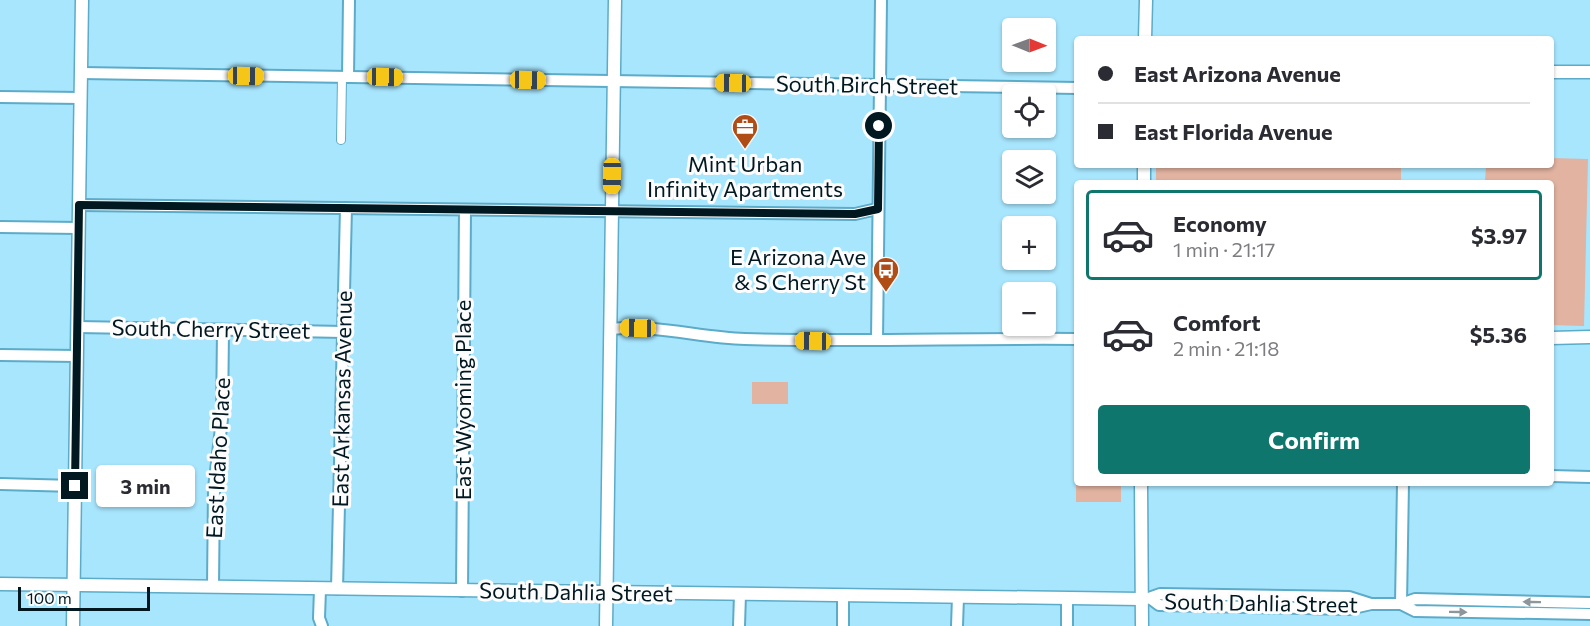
<!DOCTYPE html>
<meta charset="utf-8">
<style>
body{margin:0;font-family:Commissioner,sans-serif;background:#f2f2f3;color:#2b2b33;height:100vh;display:flex;flex-direction:column;font-size:22px;white-space:nowrap}
*{box-sizing:border-box;margin:0}
p{font-size:20px;color:#7c7c81}
.icon{flex:none;width:33px;height:33px;fill:none;stroke:currentColor;stroke-width:2;stroke-linecap:round;stroke-linejoin:round}
.map{position:relative;flex:1;overflow:hidden}
.panel{position:absolute;left:1074px;top:180px;width:480px;height:306px;display:flex;flex-direction:column;background:#fff;border-radius:6px;box-shadow:0 2px 4px #0004}
.panel>*{flex:none}
.banner{position:absolute;left:1074px;top:36px;width:480px;height:132px;border-radius:6px;box-shadow:0 2px 4px #0004;display:grid;align-content:center;height:132px;padding:0 24px;background:#fff}
.needle{width:39px;rotate:91deg}
.fabs{position:absolute;left:1002px;top:18px;display:grid;gap:12px}
.fabs a{display:grid;place-items:center;width:54px;height:54px;border-radius:6px;background:#fff;box-shadow:0 2px 4px #0004;font-size:30px}
.scale{position:absolute;left:18px;bottom:15px;width:132px;box-sizing:border-box;padding-left:6px;border:3px solid #011821;border-top:0;font-size:16px;line-height:21px;white-space:nowrap;color:#011821;-webkit-text-stroke:4px #fcfcfc;paint-order:stroke}
.end{position:absolute;width:27px;height:27px;margin:-14px;border:8px solid #011821;background:#fff;box-shadow:0 0 0 3px #fff}
.from{border-radius:50%}
.bubble{position:absolute;height:42px;border-radius:6px;background:#fff;box-shadow:0 2px 4px #0004;font-size:20px;font-weight:700;line-height:42px;text-align:center}
.car{position:absolute;width:18px;height:36px;margin:-18px -9px;border-radius:8px;box-shadow:0 0 4px 2px #0007;background:linear-gradient(#f5c518 24%,#345 0 40%,#f5c518 0 76%,#345 0 86%,#f5c518 0)}
.banner b{display:flex;align-items:center;gap:21px;height:57px;font-size:22px}
.banner b+b{border-top:2px solid #e1e1e2}
.banner i{width:15px;height:15px;background:#2b2b33}
ul{padding:10px 0 0;list-style:none}
li{display:flex;align-items:center;gap:18px;height:90px;margin:0 12px 9px;padding:0 12px;border:3px solid transparent;border-radius:6px}
li div{flex:1}
li b{display:block;font-size:22px}
li em{font-style:normal;font-weight:700}
li.selected{border-color:#0f766e}
li>.icon{width:54px;height:54px;stroke-width:1.5}
.action{display:flex;gap:12px;margin-top:auto;padding:12px 24px}
.action a{flex:1;height:69px;border-radius:6px;background:#0f766e;color:#fff;font-size:24px;font-weight:700;line-height:69px;text-align:center}
.map>svg:first-child{display:block}
.green{fill:#e1b3a0}
.lines{fill:none;stroke-linecap:round;stroke-linejoin:round}
.pedestrian-casing{stroke:#5cabc8;stroke-width:10}
.minor-casing{stroke:#5cabc8;stroke-width:14}
.tertiary-casing{stroke:#5cabc8;stroke-width:15}
.pedestrian{stroke:#fff;stroke-width:8}
.minor{stroke:#fff;stroke-width:10}
.tertiary{stroke:#fff;stroke-width:12}
.oneway{fill:#8d979b}
.route{stroke:#011821;stroke-width:8}
.labels{text-anchor:middle;stroke-width:6;stroke-linejoin:round;paint-order:stroke}
.street-label{font-size:22px;fill:#011821;stroke:#fcfcfc}
.poi-label{font-size:22px;fill:#011821;stroke:#fcfcfc}
</style>
<div class="map">
<svg width="1590" height="626" viewBox="0 0 1590 626">
<rect width="100%" height="100%" fill="#a8e6fe"/>
<g class="green">
<polygon points="1551,158 1588,159 1584,326 1551,325 1551,183 1485,183 1486,165 1551,165"/>
<rect x="1156" y="165" width="245" height="18"/>
<rect x="752" y="382" width="36" height="22"/>
<polygon points="1076,480 1077,483 1121,483 1121,502 1076,502"/>
</g>
<g class="lines">
<g class="pedestrian-casing">
<polyline id="pedestrian" points="341,140 342,77"/>
</g>
<g class="minor-casing">
<g id="minor">
<polyline points="81,73 1077,88"/>
<polyline points="348,77 349,0"/>
<polyline points="0,97 81,98"/>
<polyline points="79,205 855,214 877,209"/>
<polyline points="0,227 79,228"/>
<polyline points="78,327 344,332"/>
<path d="M610 329C657 324 700 338 745 339 856 342 966 338 1077 339"/>
<polyline points="877,340 881,0"/>
<polyline points="0,355 77,356"/>
<polyline points="1551,476 1590,477"/>
<polyline points="0,484 75,486"/>
<polyline points="213,587 214,488 222,419 223,330"/>
<polyline points="320,589 319,618 322,626"/>
<polyline points="337,589 346,208"/>
<polyline points="462,591 465,210"/>
<polyline points="1146,599 1160,594 1349,597 1371,604"/>
<polyline points="1151,599 1159,605 1349,609 1371,604 1401,604 1415,599 1590,603"/>
<polyline points="1401,604 1415,611 1590,614"/>
<polyline points="1401,604 1403,483"/>
<polyline points="739,626 740,594"/>
<polyline points="843,626 843,596"/>
<polyline points="957,626 958,597"/>
<polyline points="1067,626 1067,598"/>
</g>
</g>
<g class="tertiary-casing">
<g id="tertiary">
<polyline points="1145,39 1146,0"/>
<polyline points="1551,72 1590,72"/>
<polyline points="1144,183 1144,165"/>
<polyline points="1551,338 1590,337"/>
<polyline points="1141,483 1142,626"/>
<polyline points="0,584 1141,599"/>
<polyline points="73,626 82,0"/>
<polyline points="606,626 615,0"/>
</g>
</g>
<use href="#pedestrian" class="pedestrian"/>
<use href="#minor" class="minor"/>
<use href="#tertiary" class="tertiary"/>
</g>
<defs><path id="oneway-solid" d="M-6-.8H1V-3.2L6.5 0L1 3.2V.8H-6Z" transform="scale(1.5)"/></defs>
<g class="oneway">
<use href="#oneway-solid" transform="translate(1532 602) rotate(-179)"/>
<use href="#oneway-solid" transform="translate(1458 612) rotate(1)"/>
</g>
<g class="lines">
<polyline class="route" points="75,486 79,205 855,214 878,209 879,126"/>
</g>
<defs>
<g id="office-pin" transform="scale(1.35)"><path d="M0 17L-7.5 6A9.5 9.5 0 1 1 7.5 6Z" fill="#b04c16" stroke="#fcfcfc"/><path d="M-6-3h4V-5.5h4V-3h4V5H-6ZM-1-4.5V-3h2v-1.5ZM-6 0V1H6V0Z" fill="#fff"/></g>
<g id="bus-pin" transform="scale(1.35)"><path d="M0 17L-7.5 6A9.5 9.5 0 1 1 7.5 6Z" fill="#b04c16" stroke="#fcfcfc"/><path d="M-5-6H5V4H4V6H2V4H-2V6H-4V4H-5ZM-3.5-4V0h7V-4ZM-3.5 1.2v1.5H-2V1.2ZM2 1.2v1.5H3.5V1.2Z" fill="#fff"/></g>
</defs>
<g fill-rule="evenodd">
<use href="#office-pin" x="745" y="127"/>
<use href="#bus-pin" x="886" y="270"/>
</g>
<g class="labels">
<g class="street-label">
<text transform="translate(867 85) rotate(1)" y="8">South Birch Street</text>
<text transform="translate(211 329) rotate(1)" y="8">South Cherry Street</text>
<text transform="translate(342 399) rotate(-89)" y="8">East Arkansas Avenue</text>
<text transform="translate(463 400) rotate(-90)" y="8">East Wyoming Place</text>
<text transform="translate(218 458) rotate(-87)" y="8">East Idaho Place</text>
<text transform="translate(576 592) rotate(1)" y="8">South Dahlia Street</text>
<text transform="translate(1261 603) rotate(1)" y="8">South Dahlia Street</text>
</g>
<g class="poi-label">
<text x="745" y="172">Mint Urban<tspan x="745" dy="25">Infinity Apartments</tspan></text>
<text x="866" y="265" text-anchor="end">E Arizona Ave<tspan x="866" dy="25">&amp; S Cherry St</tspan></text>
</g>
</g>
</svg>
<div class="fabs">
<a><svg class="needle" viewBox="-14 -14 28 28"><path d="M0-13l5 13h-10z" fill="#e53935"/><path d="M0 13l5-13h-10z" fill="#7c7c81"/></svg></a>
<a><svg class="icon" aria-label="locate" viewBox="0 0 24 24"><circle cx="12" cy="12" r="6"/><path d="M12 2v4M12 18v4M2 12h4M18 12h4"/></svg></a>
<a><svg class="icon" aria-label="layers" viewBox="0 0 24 24"><path d="M12 4l9 5-9 5-9-5zM3 14l9 5 9-5"/></svg></a>
<a>+</a>
<a>−</a>
</div>
<div class="scale">100 m</div>
<i class="end from" style="left:879px;top:126px"></i>
<i class="end" style="left:75px;top:486px"></i>
<div class="bubble" style="left:96px;top:465px;width:99px">3 min</div>
<i class="car" style="left:246px;top:76px;rotate:91deg"></i>
<i class="car" style="left:385px;top:77px;rotate:91deg"></i>
<i class="car" style="left:528px;top:80px;rotate:91deg"></i>
<i class="car" style="left:733px;top:83px;rotate:271deg"></i>
<i class="car" style="left:612px;top:176px;rotate:181deg"></i>
<i class="car" style="left:638px;top:328px;rotate:271deg"></i>
<i class="car" style="left:813px;top:341px;rotate:271deg"></i>
<div class="banner">
<b><i class="from"></i>East Arizona Avenue</b>
<b><i></i>East Florida Avenue</b>
</div>
<section class="panel">
<ul>
<li class="selected"><svg class="icon" aria-label="car" viewBox="0 0 24 24"><path d="M5 17H2v-5l4-1 3-4h7l3 4 3 1v5h-3M9 17h6M6 11h13"/><circle cx="7" cy="17" r="2"/><circle cx="17" cy="17" r="2"/></svg><div><b>Economy</b><p>1 min · 21:17</p></div><em>$3.97</em></li>
<li><svg class="icon" aria-label="car" viewBox="0 0 24 24"><path d="M5 17H2v-5l4-1 3-4h7l3 4 3 1v5h-3M9 17h6M6 11h13"/><circle cx="7" cy="17" r="2"/><circle cx="17" cy="17" r="2"/></svg><div><b>Comfort</b><p>2 min · 21:18</p></div><em>$5.36</em></li>
</ul>
<div class="action"><a>Confirm</a></div>
</section>
</div>
